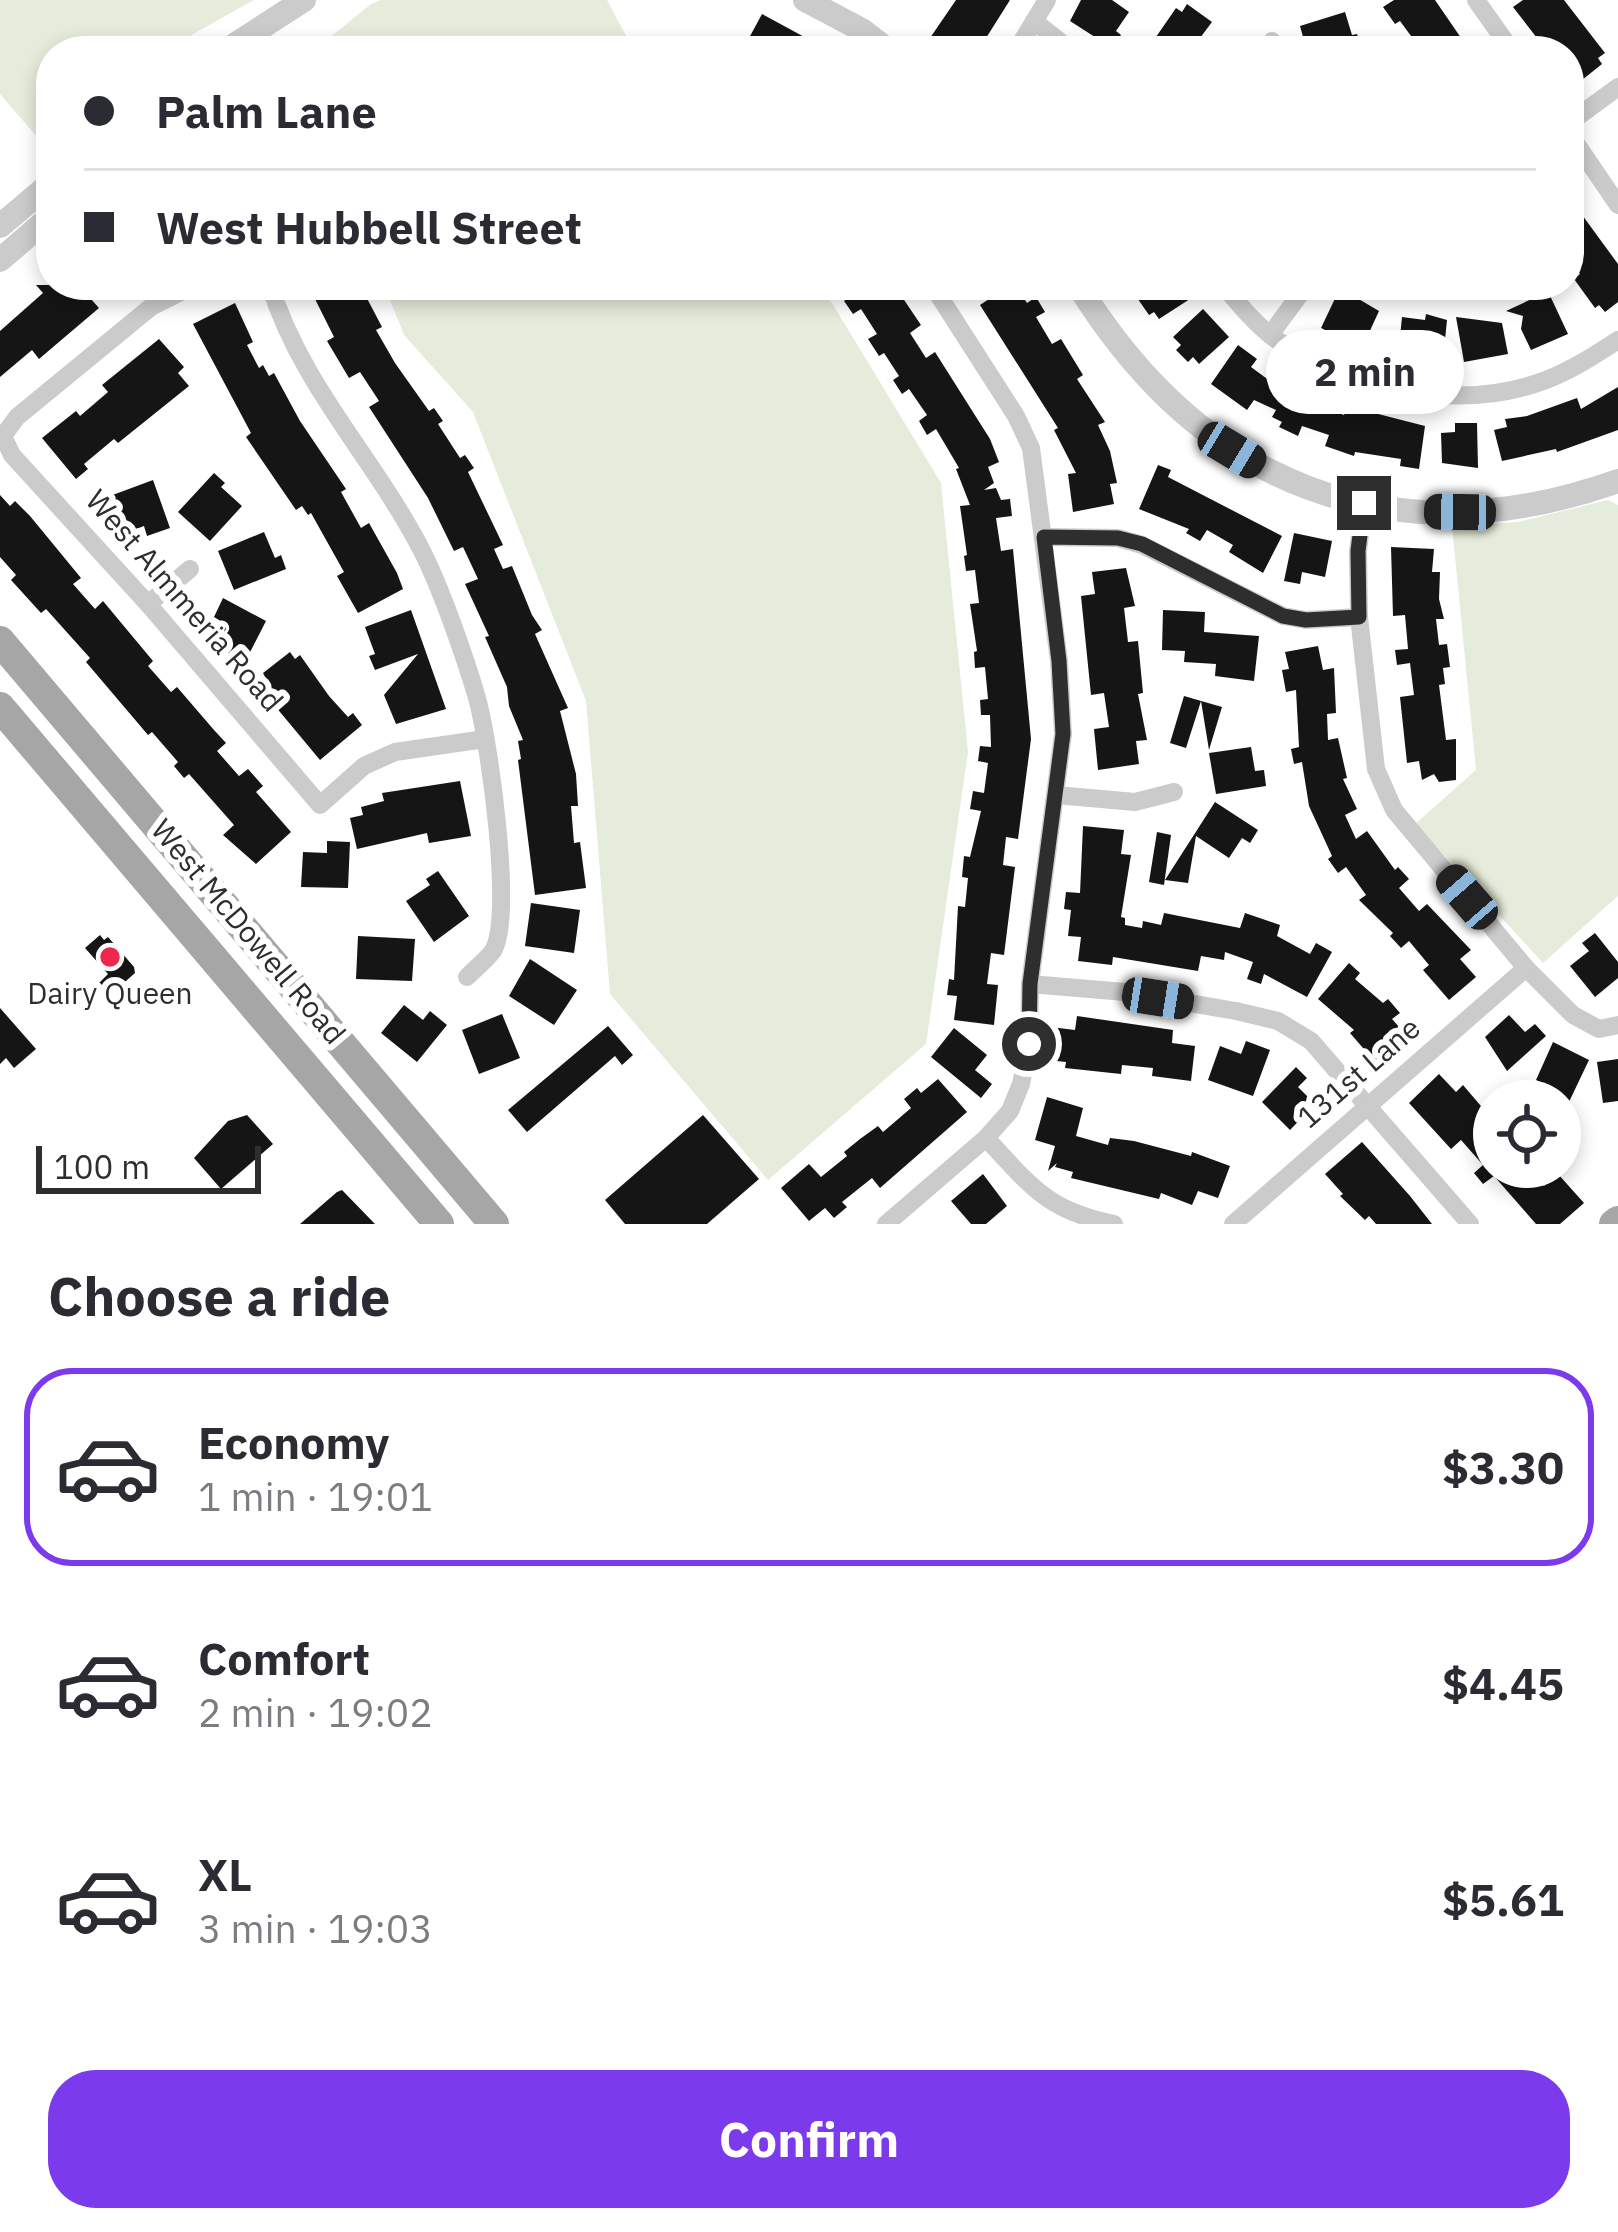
<!DOCTYPE html>
<meta charset="utf-8">
<style>
body{margin:0;font-family:"IBM Plex Sans",sans-serif;background:#f7f7f7;color:#2b2b33;height:100vh;display:flex;flex-direction:column;font-size:45px;white-space:nowrap}
*{box-sizing:border-box;margin:0}
p{font-size:39px;color:#7c7c81}
.icon{flex:none;width:66px;height:66px;fill:none;stroke:currentColor;stroke-width:2;stroke-linecap:round;stroke-linejoin:round}
.map{position:relative;height:1224px;overflow:hidden}
.details{display:flex;flex-direction:column;background:#fff;flex:1}
.details>*{flex:none}
.hud{position:absolute;left:36px;top:36px;width:1548px;height:264px;border-radius:48px;box-shadow:0 6px 18px #0003;display:grid;align-content:center;height:264px;padding:0 48px;background:#fff}
.tools{position:absolute;left:1473px;top:1080px;display:grid;gap:24px}
.tools a{display:grid;place-items:center;width:108px;height:108px;border-radius:50%;background:#fff;box-shadow:0 6px 18px #0003;font-size:60px}
.scale{position:absolute;left:36px;bottom:30px;width:225px;box-sizing:border-box;padding-left:12px;border:6px solid #2e2e2e;border-top:0;font-size:33px;line-height:42px;white-space:nowrap;color:#2e2e2e;-webkit-text-stroke:9px #fff;paint-order:stroke}
.end{position:absolute;width:54px;height:54px;margin:-27px;border:15px solid #2e2e2e;background:#fff;box-shadow:0 0 0 6px #fff}
.from{border-radius:50%}
.bubble{position:absolute;height:84px;border-radius:42px;background:#fff;box-shadow:0 6px 18px #0003;font-size:39px;font-weight:700;line-height:84px;text-align:center}
.car{position:absolute;width:36px;height:72px;margin:-36px -18px;border-radius:15px;box-shadow:0 0 9px 3px #0007;background:linear-gradient(#222 24%,#8ab4d8 0 40%,#222 0 76%,#8ab4d8 0 86%,#222 0)}
.hud b{display:flex;align-items:center;gap:42px;height:114px;font-size:45px}
.hud b+b{border-top:3px solid #e1e1e2}
.hud i{width:30px;height:30px;background:#2b2b33}
ul{padding:0;list-style:none}
li{display:flex;align-items:center;gap:36px;height:198px;margin:0 24px 18px;padding:0 24px;border:6px solid transparent;border-radius:48px}
li div{flex:1}
li b{display:block;font-size:45px}
li em{font-style:normal;font-weight:700}
li.current{border-color:#7c3aed}
li>.icon{width:108px;height:108px;stroke-width:1.5}
h2{padding:0 48px;font-size:54px;line-height:144px}
.primary-button{display:flex;gap:24px;margin-top:auto;padding:24px 48px}
.primary-button a{flex:1;height:138px;border-radius:48px;background:#7c3aed;color:#fff;font-size:48px;font-weight:700;line-height:138px;text-align:center}
.map>svg:first-child{display:block}
.green{fill:#e6ecdb}
.building{fill:#151515}
.lines{fill:none;stroke-linecap:round;stroke-linejoin:round}
.minor{stroke:#cbcbcb;stroke-width:18}
.tertiary{stroke:#cbcbcb;stroke-width:24}
.primary{stroke:#a6a6a6;stroke-width:30}
.route{stroke:#2e2e2e;stroke-width:15}
.poi-dot{fill:#ed284c;stroke:#fff;stroke-width:4.5}
.labels{text-anchor:middle;stroke-width:12;stroke-linejoin:round;paint-order:stroke}
.street-label{font-size:30px;fill:#2e2e2e;stroke:#fff}
.poi-label{font-size:30px;fill:#2e2e2e;stroke:#fff}
</style>
<div class="map">
<svg width="1618" height="1224" viewBox="0 0 1618 1224">
<rect width="100%" height="100%" fill="#fff"/>
<g class="green">
<polygon points="0,0 254,0 193,34 176,51 51,51 51,153 0,94"/>
<polygon points="381,0 607,0 634,51 313,51 371,4"/>
<polygon points="384,285 814,285 832,303 941,483 968,752 926,1044 768,1180 610,994 586,701 473,412 404,335"/>
<polygon points="1608,500 1618,505 1618,896 1543,963 1415,824 1476,770 1452,526 1518,522"/>
</g>
<g class="building">
<polygon points="956,0 1010,0 981,46 974,41 966,51 948,51 930,38"/>
<polygon points="1081,0 1112,0 1129,12 1116,31 1121,35 1112,48 1070,21"/>
<polygon points="1394,0 1435,0 1470,51 1422,51 1400,21 1395,24 1383,7"/>
<polygon points="1523,0 1564,0 1605,53 1598,58 1602,64 1582,80 1569,62 1569,51 1547,51 1513,7"/>
<polygon points="1187,4 1212,22 1200,38 1217,51 1158,51 1165,44 1156,37 1176,8 1182,12"/>
<polygon points="1345,12 1352,35 1357,34 1362,51 1307,51 1300,26"/>
<polygon points="762,14 808,39 802,51 742,51"/>
<polygon points="1569,197 1618,264 1618,302 1605,312 1599,305 1595,308 1574,279 1580,274 1569,259"/>
<polygon points="36,285 109,285 91,299 99,308 66,336 39,359 32,350 0,377 0,331 43,293"/>
<polygon points="308,285 360,285 382,327 376,330 395,363 429,411 434,408 443,421 438,424 460,458 465,455 474,468 468,472 503,545 494,549 503,569 512,566 532,615 542,630 535,634 568,708 560,711 576,774 578,806 571,806 574,843 580,842 586,888 535,895 518,760 521,759 518,741 523,740 509,706 507,687 485,637 489,636 465,584 478,579 463,547 454,551 428,498 369,407 379,401 360,372 349,378 327,341 334,337"/>
<polygon points="848,285 894,285 921,325 910,333 926,358 935,352 990,439 999,462 988,467 994,483 984,490 996,488 1001,500 1010,499 1012,516 996,518 1001,551 1013,549 1031,739 1018,839 1006,837 1003,865 1015,867 1004,955 991,953 987,984 998,985 994,1025 954,1020 957,996 947,995 949,979 954,980 958,906 965,907 968,878 962,877 964,856 970,857 981,811 970,809 973,791 984,793 988,763 978,761 980,746 991,747 990,715 981,715 980,700 988,699 985,667 975,668 974,652 977,651 970,604 979,603 975,570 966,571 964,556 967,555 960,506 970,505 956,469 959,468 936,429 927,435 919,421 927,415 909,389 902,394 893,380 899,376 884,353 879,356 868,339 877,334 861,309 853,314 844,301 856,293"/>
<polygon points="979,285 1015,285 1027,303 1036,297 1045,312 1036,317 1052,344 1061,339 1083,375 1077,379 1105,422 1098,425 1110,451 1117,483 1110,484 1114,504 1073,512 1068,474 1076,473 1054,430 1058,428 980,305 989,299"/>
<polygon points="1144,285 1185,285 1193,297 1159,319 1154,312 1149,315 1133,292"/>
<polygon points="1546,287 1568,334 1531,350 1521,329 1523,316 1506,311 1536,297 1534,293"/>
<polygon points="1340,288 1379,311 1362,348 1321,328"/>
<polygon points="235,303 253,342 247,345 259,368 263,365 269,376 274,373 300,421 346,489 341,492 361,528 369,523 397,573 403,589 358,613 337,576 344,572 311,513 308,515 302,506 296,510 246,437 251,433 193,324"/>
<polygon points="1203,309 1229,337 1199,364 1193,357 1188,362 1176,350 1181,345 1173,337"/>
<polygon points="1426,314 1447,320 1443,360 1398,357 1402,317 1425,320"/>
<polygon points="1456,317 1502,323 1508,354 1464,362"/>
<polygon points="159,339 184,367 178,373 189,386 118,443 114,439 84,464 88,469 76,479 42,438 76,411 80,416 108,392 102,385"/>
<polygon points="1238,345 1257,359 1251,367 1270,381 1293,392 1297,384 1318,395 1313,404 1344,415 1347,406 1425,426 1419,469 1400,466 1401,459 1355,452 1354,456 1325,446 1329,435 1302,426 1298,436 1279,427 1282,422 1272,417 1276,410 1254,400 1247,410 1211,384"/>
<polygon points="1618,387 1618,430 1557,452 1556,449 1502,461 1494,430 1507,427 1505,419 1527,416 1577,398 1581,409"/>
<polygon points="1455,423 1477,423 1478,468 1442,463 1441,433 1455,432"/>
<polygon points="1158,465 1171,470 1168,477 1282,536 1263,573 1229,552 1233,545 1207,530 1200,541 1186,533 1189,529 1139,509"/>
<polygon points="214,473 225,483 221,487 242,506 210,541 178,512"/>
<polygon points="153,480 170,528 147,536 144,526 123,534 110,496"/>
<polygon points="0,495 10,506 15,501 30,516 81,578 73,584 95,609 103,601 153,661 148,666 171,692 177,687 214,730 226,743 217,751 239,776 248,769 263,786 256,792 291,832 256,864 223,835 234,825 189,774 184,778 174,766 178,762 152,732 148,735 86,662 90,658 46,609 41,613 11,580 16,575 0,557"/>
<polygon points="264,532 275,558 281,555 286,569 234,590 218,551"/>
<polygon points="1294,533 1332,541 1325,577 1302,572 1300,584 1284,581"/>
<polygon points="1391,547 1434,549 1432,572 1440,572 1439,599 1444,619 1436,619 1439,645 1447,644 1450,667 1443,668 1445,684 1439,685 1446,740 1456,739 1456,780 1439,782 1434,774 1422,780 1419,761 1407,763 1400,697 1414,695 1410,663 1397,665 1395,650 1408,649 1405,615 1393,616"/>
<polygon points="1126,568 1135,606 1124,608 1128,642 1138,641 1143,693 1138,694 1147,740 1136,741 1139,764 1098,770 1094,729 1109,727 1104,693 1091,695 1081,596 1095,594 1092,572"/>
<polygon points="223,598 266,621 245,662 216,647 227,625 214,617"/>
<polygon points="411,610 446,709 396,724 384,695 418,654 375,670 369,656 375,654 365,627"/>
<polygon points="1163,610 1205,612 1204,632 1259,636 1254,681 1215,676 1216,664 1184,662 1185,651 1162,650"/>
<polygon points="1318,646 1323,670 1334,668 1336,713 1327,714 1328,740 1338,738 1347,778 1343,779 1357,809 1345,815 1356,839 1367,831 1395,870 1398,867 1409,879 1399,888 1419,911 1427,904 1471,950 1460,959 1476,977 1449,1000 1423,970 1429,965 1409,941 1401,948 1390,936 1393,933 1359,900 1366,895 1346,867 1338,873 1328,859 1332,856 1309,806 1302,762 1294,764 1291,749 1299,747 1296,690 1286,692 1282,670 1289,669 1285,652"/>
<polygon points="290,652 295,659 300,655 329,696 348,717 353,713 362,725 320,760 270,700 275,696 263,673"/>
<polygon points="1184,696 1222,707 1209,750 1201,701 1186,748 1170,743"/>
<polygon points="1251,747 1255,771 1264,770 1266,786 1216,794 1209,753"/>
<polygon points="460,781 471,836 429,843 427,833 357,849 350,818 363,815 361,807 384,801 382,793"/>
<polygon points="1215,802 1258,830 1250,843 1242,838 1229,858 1196,836 1188,883 1165,880"/>
<polygon points="1083,826 1124,830 1121,854 1131,855 1121,917 1125,918 1125,925 1142,928 1143,921 1161,925 1164,913 1240,928 1245,913 1280,925 1277,936 1310,954 1316,943 1332,952 1307,997 1264,974 1261,984 1247,979 1253,962 1225,952 1224,960 1201,956 1198,971 1113,957 1112,965 1078,961 1081,937 1068,936 1071,910 1064,909 1066,892 1080,893"/>
<polygon points="1157,832 1171,835 1164,885 1149,882"/>
<polygon points="327,841 350,842 348,888 301,887 303,852 327,853"/>
<polygon points="438,871 469,916 434,942 406,901 430,885 426,879"/>
<polygon points="531,903 580,910 574,953 525,946"/>
<polygon points="1595,933 1618,962 1618,978 1595,997 1570,966 1589,951 1582,943"/>
<polygon points="100,935 104,940 108,937 134,967 135,973 110,995 99,983 108,974 85,948"/>
<polygon points="358,936 415,939 412,981 356,979"/>
<polygon points="530,959 577,990 554,1025 509,996"/>
<polygon points="1349,963 1360,973 1355,979 1383,1003 1388,999 1400,1013 1392,1019 1407,1036 1376,1063 1350,1033 1354,1030 1318,999"/>
<polygon points="404,1005 423,1020 430,1011 447,1025 417,1062 381,1033"/>
<polygon points="0,1008 36,1049 14,1068 6,1058 0,1064"/>
<polygon points="502,1014 520,1058 479,1074 462,1030"/>
<polygon points="1509,1015 1525,1032 1535,1024 1546,1036 1507,1071 1485,1037"/>
<polygon points="1077,1016 1173,1030 1172,1043 1195,1046 1191,1081 1152,1076 1153,1068 1122,1065 1121,1074 1065,1068 1066,1062 1047,1060 1051,1027 1075,1030"/>
<polygon points="608,1026 633,1055 622,1065 615,1056 527,1132 508,1110"/>
<polygon points="954,1028 987,1055 975,1070 992,1084 981,1098 931,1057"/>
<polygon points="1246,1041 1270,1050 1253,1096 1208,1080 1220,1046 1241,1054"/>
<polygon points="1553,1042 1589,1060 1568,1104 1554,1098 1558,1090 1536,1080"/>
<polygon points="1618,1059 1618,1101 1603,1103 1597,1062"/>
<polygon points="1296,1067 1307,1078 1298,1087 1315,1104 1290,1130 1262,1102"/>
<polygon points="1439,1074 1456,1092 1463,1085 1492,1119 1488,1122 1494,1128 1494,1167 1527,1167 1544,1186 1558,1174 1584,1203 1560,1224 1536,1224 1494,1176 1483,1184 1474,1173 1483,1165 1461,1140 1451,1149 1409,1103"/>
<polygon points="938,1079 967,1112 880,1188 872,1178 842,1202 847,1207 834,1218 825,1208 809,1221 781,1188 809,1164 821,1177 847,1156 844,1152 860,1139 878,1126 883,1132 911,1108 904,1099 917,1088 921,1093"/>
<polygon points="1047,1097 1083,1108 1076,1136 1108,1145 1110,1138 1134,1141 1191,1156 1192,1152 1230,1166 1218,1198 1198,1191 1192,1205 1161,1193 1159,1199 1071,1178 1073,1172 1055,1167 1057,1163 1048,1171 1055,1146 1035,1140"/>
<polygon points="247,1115 273,1144 221,1189 194,1158 228,1121"/>
<polygon points="703,1115 759,1179 707,1224 625,1224 605,1200"/>
<polygon points="1362,1142 1410,1196 1432,1224 1376,1224 1369,1216 1365,1220 1340,1196 1343,1194 1325,1174"/>
<polygon points="983,1174 1007,1206 986,1224 971,1224 951,1201"/>
<polygon points="342,1190 375,1224 300,1224 337,1192"/>
</g>
<g class="lines">
<g class="minor">
<polyline points="1476,0 1512,51"/>
<polyline points="1034,21 1072,51"/>
<polyline points="848,51 862,30"/>
<polyline points="1016,51 1047,0"/>
<polyline points="1264,51 1272,41"/>
<polyline points="1569,123 1618,87"/>
<polyline points="1569,133 1618,205"/>
<polyline points="195,285 151,307 17,417 3,436 12,455 148,604 320,805 364,766 395,752 485,739"/>
<path d="M270 285C301 386 376 460 423 553 442 591 465 657 477 698 489 741 514 916 493 951 486 960 475 969 467 977"/>
<path d="M1223 285C1238 303 1255 324 1274 338 1348 390 1459 413 1546 380 1572 370 1595 355 1618 340"/>
<polyline points="1270,335 1307,285"/>
<polyline points="1364,503 1358,551 1359,617 1376,769 1394,810 1526,968 1573,1015 1599,1029 1618,1025"/>
<polyline points="1044,537 1118,538 1142,545 1283,616 1306,620 1359,617"/>
<polyline points="148,604 190,569"/>
<polyline points="1056,795 1135,802 1174,792"/>
<polyline points="1030,984 1125,992 1236,1011 1278,1021 1311,1041 1470,1224"/>
<path d="M986 1138C1030 1185 1047 1211 1114 1224"/>
<polyline points="886,1224 986,1138 1010,1111 1021,1084 1029,1044 1030,984 1063,734 1059,661 1031,448 1016,416 932,285"/>
<polyline points="1233,1224 1526,968"/>
</g>
<g class="tertiary">
<polyline points="805,0 862,30 889,51"/>
<polyline points="225,51 304,0"/>
<polyline points="0,226 51,183"/>
<polyline points="0,260 51,216"/>
<path d="M1078 285C1202 486 1392 561 1618 481"/>
</g>
<g class="primary">
<polyline points="0,641 494,1224"/>
<polyline points="0,707 439,1224"/>
<polyline points="1614,1224 1618,1221"/>
</g>
</g>
<g class="lines">
<polyline class="route" points="1029,1044 1030,984 1063,734 1059,661 1044,537 1118,538 1142,544 1283,616 1306,620 1359,617 1358,551 1364,503"/>
</g>
<circle class="poi-dot" cx="110" cy="957" r="12"/>
<g class="labels">
<g class="street-label">
<text transform="translate(184 601) rotate(49)" y="10">West Almmeria Road</text>
<text transform="translate(248 932) rotate(50)" y="10">West McDowell Road</text>
<text transform="translate(1359 1073) rotate(-41)" y="10">131st Lane</text>
</g>
<g class="poi-label">
<text x="110" y="1004">Dairy Queen</text>
</g>
</g>
</svg>
<div class="tools">
<a><svg class="icon" aria-label="locate" viewBox="0 0 24 24"><circle cx="12" cy="12" r="6"/><path d="M12 2v4M12 18v4M2 12h4M18 12h4"/></svg></a>
</div>
<div class="scale">100 m</div>
<i class="end from" style="left:1029px;top:1044px"></i>
<i class="end" style="left:1364px;top:503px"></i>
<div class="bubble" style="left:1266px;top:330px;width:198px">2 min</div>
<i class="car" style="left:1232px;top:450px;rotate:121deg"></i>
<i class="car" style="left:1460px;top:512px;rotate:271deg"></i>
<i class="car" style="left:1467px;top:897px;rotate:319deg"></i>
<i class="car" style="left:1158px;top:998px;rotate:99deg"></i>
<div class="hud">
<b><i class="from"></i>Palm Lane</b>
<b><i></i>West Hubbell Street</b>
</div>
</div>
<section class="details">
<h2>Choose a ride</h2>
<ul>
<li class="current"><svg class="icon" aria-label="car" viewBox="0 0 24 24"><path d="M5 17H2v-5l4-1 3-4h7l3 4 3 1v5h-3M9 17h6M6 11h13"/><circle cx="7" cy="17" r="2"/><circle cx="17" cy="17" r="2"/></svg><div><b>Economy</b><p>1 min · 19:01</p></div><em>$3.30</em></li>
<li><svg class="icon" aria-label="car" viewBox="0 0 24 24"><path d="M5 17H2v-5l4-1 3-4h7l3 4 3 1v5h-3M9 17h6M6 11h13"/><circle cx="7" cy="17" r="2"/><circle cx="17" cy="17" r="2"/></svg><div><b>Comfort</b><p>2 min · 19:02</p></div><em>$4.45</em></li>
<li><svg class="icon" aria-label="car" viewBox="0 0 24 24"><path d="M5 17H2v-5l4-1 3-4h7l3 4 3 1v5h-3M9 17h6M6 11h13"/><circle cx="7" cy="17" r="2"/><circle cx="17" cy="17" r="2"/></svg><div><b>XL</b><p>3 min · 19:03</p></div><em>$5.61</em></li>
</ul>
<div class="primary-button"><a>Confirm</a></div>
</section>
